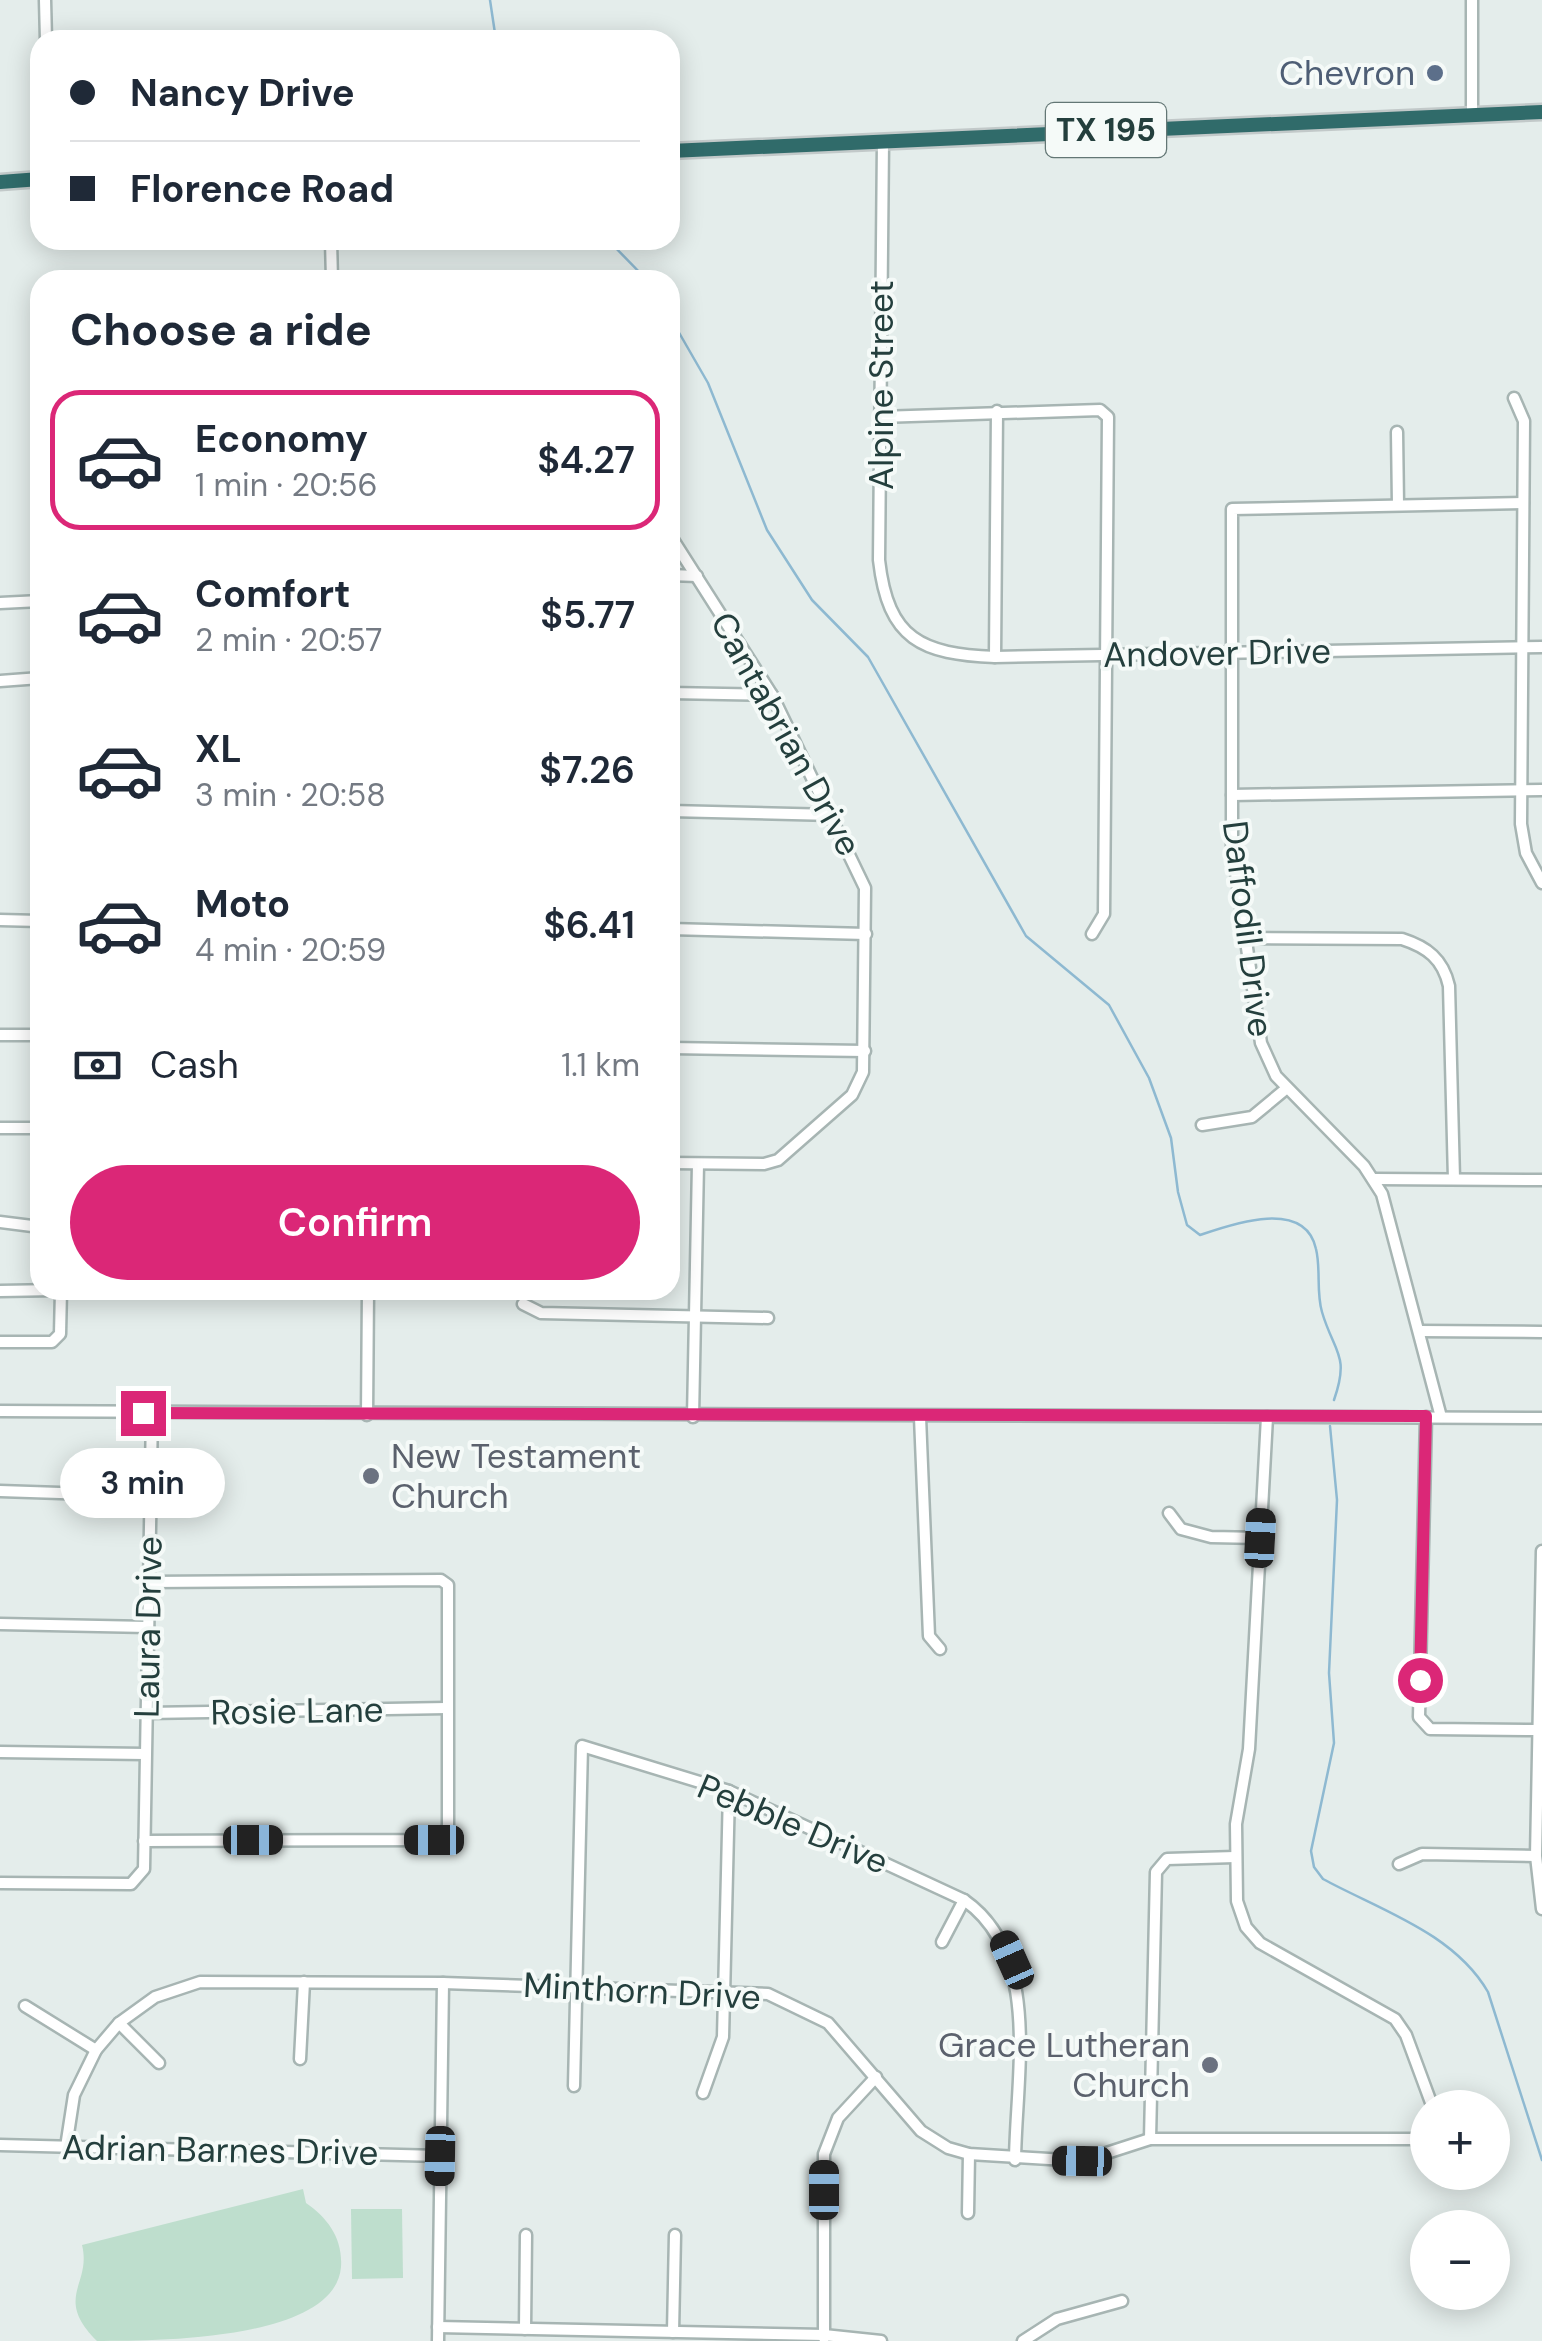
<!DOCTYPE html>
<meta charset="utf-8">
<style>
body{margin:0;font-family:"DM Sans",sans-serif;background:#f2f2f3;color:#1f2937;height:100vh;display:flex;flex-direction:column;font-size:38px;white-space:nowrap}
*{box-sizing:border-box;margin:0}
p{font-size:32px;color:#747a83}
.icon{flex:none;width:55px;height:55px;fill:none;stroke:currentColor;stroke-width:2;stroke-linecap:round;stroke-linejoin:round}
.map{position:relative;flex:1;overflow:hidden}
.details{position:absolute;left:30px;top:270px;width:650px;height:1030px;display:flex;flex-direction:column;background:#fff;border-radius:30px;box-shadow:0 5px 25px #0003}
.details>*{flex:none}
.hud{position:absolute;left:30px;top:30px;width:650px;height:220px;border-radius:30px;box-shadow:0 5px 25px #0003;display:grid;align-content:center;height:220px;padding:0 40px;background:#fff}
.buttons{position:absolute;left:1410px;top:2090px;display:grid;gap:20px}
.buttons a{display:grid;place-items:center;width:100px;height:100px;border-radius:50%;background:#fff;box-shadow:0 5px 25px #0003;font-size:50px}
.end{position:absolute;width:45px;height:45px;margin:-22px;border:12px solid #db2777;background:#fff;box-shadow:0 0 0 5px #fff}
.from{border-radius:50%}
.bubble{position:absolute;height:70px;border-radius:35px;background:#fff;box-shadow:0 5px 25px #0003;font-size:32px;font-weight:600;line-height:70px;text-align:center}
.car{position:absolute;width:30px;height:60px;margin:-30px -15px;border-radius:12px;box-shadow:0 0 8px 2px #0007;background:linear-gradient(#222 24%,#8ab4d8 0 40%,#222 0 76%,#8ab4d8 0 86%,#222 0)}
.hud b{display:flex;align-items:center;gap:35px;height:95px;font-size:38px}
.hud b+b{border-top:2px solid #e0e1e3}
.hud i{width:25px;height:25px;background:#1f2937}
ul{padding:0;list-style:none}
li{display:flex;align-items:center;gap:30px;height:140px;margin:0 20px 15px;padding:0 20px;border:5px solid transparent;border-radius:30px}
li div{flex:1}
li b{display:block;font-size:38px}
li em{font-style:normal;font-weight:600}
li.active{border-color:#db2777}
li>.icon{width:90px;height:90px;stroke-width:1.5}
h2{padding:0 40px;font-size:45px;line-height:120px}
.pay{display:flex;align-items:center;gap:25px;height:110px;padding:0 40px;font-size:38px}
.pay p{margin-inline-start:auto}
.button{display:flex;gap:20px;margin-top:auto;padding:20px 40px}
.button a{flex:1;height:115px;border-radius:60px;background:#db2777;color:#fff;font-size:40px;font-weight:600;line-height:115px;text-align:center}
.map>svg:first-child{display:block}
.pitch{fill:#bedecd}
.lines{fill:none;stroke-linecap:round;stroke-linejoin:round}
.stream{stroke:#8eb9d1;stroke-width:2.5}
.minor-casing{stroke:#a7b5b3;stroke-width:15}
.highway-casing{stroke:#c2c9c9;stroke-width:19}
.minor{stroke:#fff;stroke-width:10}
.highway{stroke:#306b6a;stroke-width:14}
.route{stroke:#db2777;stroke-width:12}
.service-dot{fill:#5c6f8a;stroke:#f5faf8;stroke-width:4}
.worship-dot{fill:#6b7280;stroke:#f5faf8;stroke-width:4}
.labels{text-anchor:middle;stroke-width:8;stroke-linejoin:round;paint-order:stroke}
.shield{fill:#f5faf8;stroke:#637775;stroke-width:2.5}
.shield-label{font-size:32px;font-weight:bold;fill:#243f3d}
.service-label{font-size:35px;fill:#4e5e75;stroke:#f5faf8;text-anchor:end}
.street-label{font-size:35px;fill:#243f3d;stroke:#f5faf8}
.worship-label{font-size:35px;fill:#5b616d;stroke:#f5faf8;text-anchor:start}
</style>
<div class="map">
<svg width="1542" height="2341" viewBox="0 0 1542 2341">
<rect width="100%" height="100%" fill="#e4edeb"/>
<g class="pitch">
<path d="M303 2189 306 2203C328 2218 343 2239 341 2267 335 2341 156 2341 97 2341 53 2297 92 2285 82 2245Z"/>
<polygon points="351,2209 402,2209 403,2278 352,2279"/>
</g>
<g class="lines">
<g class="stream">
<polyline points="490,0 496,40"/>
<polyline points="608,240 647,280"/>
<path d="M670 317 708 383 767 530 812 600 868 657 1026 936 1109 1005 1149 1078 1171 1138 1178 1192 1187 1225 1200 1235C1232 1224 1305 1198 1316 1249 1321 1269 1316 1292 1322 1312 1334 1353 1350 1354 1334 1400"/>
<path d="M1330 1426 1337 1500 1329 1673 1334 1743 1311 1851 1314 1867 1323 1879C1380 1910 1454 1933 1488 1992L1542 2160"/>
</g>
<g class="minor-casing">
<g id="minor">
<polyline points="45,0 46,40"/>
<polyline points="1472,115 1472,0"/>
<path d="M883 141 879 560C888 640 922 654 995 657L1542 647"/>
<polyline points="331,240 332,280"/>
<polyline points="1514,398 1524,421 1521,824 1526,853 1542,883"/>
<polyline points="880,417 1100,410 1108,417 1104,914 1092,934"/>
<polyline points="1397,432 1398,505"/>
<polyline points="670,535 772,695 865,888 863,1072 852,1095 778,1160 764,1164 670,1163"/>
<polyline points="670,575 697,576"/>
<polyline points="0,603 40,601"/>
<polyline points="995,657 997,411"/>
<polyline points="0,681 40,678"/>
<polyline points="670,693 772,695"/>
<polyline points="1232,795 1542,790"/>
<polyline points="670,811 833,815"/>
<polyline points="0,920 40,921"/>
<polyline points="670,929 866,934"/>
<path d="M1244 938 1402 939C1427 947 1443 959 1449 986L1454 1179"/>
<polyline points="0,1035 40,1035"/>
<polyline points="670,1048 865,1051"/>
<polyline points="1202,1125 1252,1117 1287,1088"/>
<polyline points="0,1128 40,1128"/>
<polyline points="1375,1179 1542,1180"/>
<polyline points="0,1222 40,1227"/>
<polyline points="0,1291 56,1290"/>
<polyline points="523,1304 541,1313 768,1318"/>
<polyline points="1419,1331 1542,1332"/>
<polyline points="0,1342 52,1342 60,1334 61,1290"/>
<polyline points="0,1411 1542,1418"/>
<polyline points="367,1415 368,1290"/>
<polyline points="693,1417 698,1164"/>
<polyline points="920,1417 929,1636 940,1649"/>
<polyline points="1267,1417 1249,1749 1236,1824 1237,1901 1246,1927 1260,1943 1395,2019 1406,2035 1433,2108"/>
<polyline points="1426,1417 1419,1717 1430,1729 1537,1730"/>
<polyline points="1441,1417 1382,1194 1364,1166 1276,1076 1261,1043 1232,846 1232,509 1523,503"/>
<polyline points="0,1491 150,1496"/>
<polyline points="1169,1513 1181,1529 1211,1537 1260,1538"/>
<polyline points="1542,1551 1536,1856 1542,1909"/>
<polyline points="0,1624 148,1627"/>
<polyline points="147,1713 447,1708"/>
<polyline points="0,1752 145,1754"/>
<polyline points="144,1841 434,1840 448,1828 448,1585 441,1580 149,1582"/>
<polyline points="1399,1864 1422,1854 1536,1856"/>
<polyline points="0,1883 131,1884 144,1869 152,1413"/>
<polyline points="942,1942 964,1900"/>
<polyline points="25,2006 96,2050"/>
<polyline points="119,2023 159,2063"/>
<polyline points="300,2059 304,1982"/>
<path d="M574 2086 582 1746 729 1791 964 1900C1042 1954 1016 2075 1015 2160"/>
<polyline points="703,2093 723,2037 729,1791"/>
<polyline points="1150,2139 1156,1872 1167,1859 1235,1857"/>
<polyline points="0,2145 440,2156"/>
<polyline points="66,2147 74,2095 96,2050 119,2023 155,1997 200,1982 443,1983 768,1994 828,2023 921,2131 948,2148 969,2154 1082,2161 1150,2139 1428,2139"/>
<polyline points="968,2213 969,2154"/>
<polyline points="438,2327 824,2335 881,2341"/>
<polyline points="525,2329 526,2235"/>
<polyline points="673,2332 675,2235"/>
<polyline points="824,2338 824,2154 838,2118 876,2077"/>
<polyline points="438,2341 443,1983"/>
<polyline points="1023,2341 1057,2319 1122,2301"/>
</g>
</g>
<g class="highway-casing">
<g id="highway">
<polyline points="670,151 1542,112"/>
<polyline points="0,182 40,179"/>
</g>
</g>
<use href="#minor" class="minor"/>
<use href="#highway" class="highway"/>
</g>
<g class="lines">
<polyline class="route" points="143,1413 1426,1416 1420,1680"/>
</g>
<circle class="service-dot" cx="1435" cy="73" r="10"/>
<g class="worship-dot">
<circle cx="371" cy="1476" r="10"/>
<circle cx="1210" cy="2065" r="10"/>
</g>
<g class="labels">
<rect class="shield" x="1046" y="103" width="120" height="54" rx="8"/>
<g class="shield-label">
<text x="1106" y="141">TX 195</text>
</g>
<g class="service-label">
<text x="1415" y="85">Chevron</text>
</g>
<g class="street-label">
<text transform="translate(881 385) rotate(-90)" y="12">Alpine Street</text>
<text transform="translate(1217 653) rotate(-1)" y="12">Andover Drive</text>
<text transform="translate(786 734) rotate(61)" y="12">Cantabrian Drive</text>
<text transform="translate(1248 929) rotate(83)" y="12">Daffodil Drive</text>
<text transform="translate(148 1627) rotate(-89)" y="12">Laura Drive</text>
<text transform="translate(297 1711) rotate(-1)" y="12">Rosie Lane</text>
<text transform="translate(793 1824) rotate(23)" y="12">Pebble Drive</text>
<text transform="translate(642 1991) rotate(3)" y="12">Minthorn Drive</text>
<text transform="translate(220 2150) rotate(1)" y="12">Adrian Barnes Drive</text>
</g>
<g class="worship-label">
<text x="391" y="1468">New Testament<tspan x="391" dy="40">Church</tspan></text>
<text x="1190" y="2057" text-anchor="end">Grace Lutheran<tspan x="1190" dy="40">Church</tspan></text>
</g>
</g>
</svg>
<div class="buttons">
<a>+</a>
<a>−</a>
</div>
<i class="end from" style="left:1420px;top:1680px"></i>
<i class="end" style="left:143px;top:1413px"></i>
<div class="bubble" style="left:60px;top:1448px;width:165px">3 min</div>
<i class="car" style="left:1260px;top:1538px;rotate:3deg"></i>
<i class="car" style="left:253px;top:1840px;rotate:90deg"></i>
<i class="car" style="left:434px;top:1840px;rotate:270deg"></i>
<i class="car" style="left:1012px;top:1960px;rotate:336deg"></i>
<i class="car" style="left:440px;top:2156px;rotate:181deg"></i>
<i class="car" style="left:1082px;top:2161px;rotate:271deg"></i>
<i class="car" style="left:824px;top:2190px;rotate:0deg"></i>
<div class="hud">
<b><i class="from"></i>Nancy Drive</b>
<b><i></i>Florence Road</b>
</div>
<section class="details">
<h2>Choose a ride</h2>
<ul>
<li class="active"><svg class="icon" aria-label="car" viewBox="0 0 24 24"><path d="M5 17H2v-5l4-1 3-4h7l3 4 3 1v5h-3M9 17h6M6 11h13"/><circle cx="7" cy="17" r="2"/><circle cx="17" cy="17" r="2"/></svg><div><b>Economy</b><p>1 min · 20:56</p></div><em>$4.27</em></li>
<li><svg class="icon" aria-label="car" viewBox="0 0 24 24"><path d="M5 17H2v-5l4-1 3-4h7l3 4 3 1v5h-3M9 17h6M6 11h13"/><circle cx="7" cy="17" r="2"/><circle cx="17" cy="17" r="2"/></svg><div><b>Comfort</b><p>2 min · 20:57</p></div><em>$5.77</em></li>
<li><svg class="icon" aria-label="car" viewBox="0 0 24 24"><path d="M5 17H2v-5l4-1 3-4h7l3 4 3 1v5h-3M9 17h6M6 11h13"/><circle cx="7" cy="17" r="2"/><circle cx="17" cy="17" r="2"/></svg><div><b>XL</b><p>3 min · 20:58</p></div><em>$7.26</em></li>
<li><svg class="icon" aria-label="car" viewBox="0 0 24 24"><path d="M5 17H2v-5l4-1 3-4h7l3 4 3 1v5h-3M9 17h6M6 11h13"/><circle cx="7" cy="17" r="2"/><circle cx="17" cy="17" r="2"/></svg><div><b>Moto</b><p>4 min · 20:59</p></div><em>$6.41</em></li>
</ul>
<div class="pay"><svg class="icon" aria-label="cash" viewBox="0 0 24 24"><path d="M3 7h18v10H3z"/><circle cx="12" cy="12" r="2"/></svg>Cash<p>1.1 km</p></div>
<div class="button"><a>Confirm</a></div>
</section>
</div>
